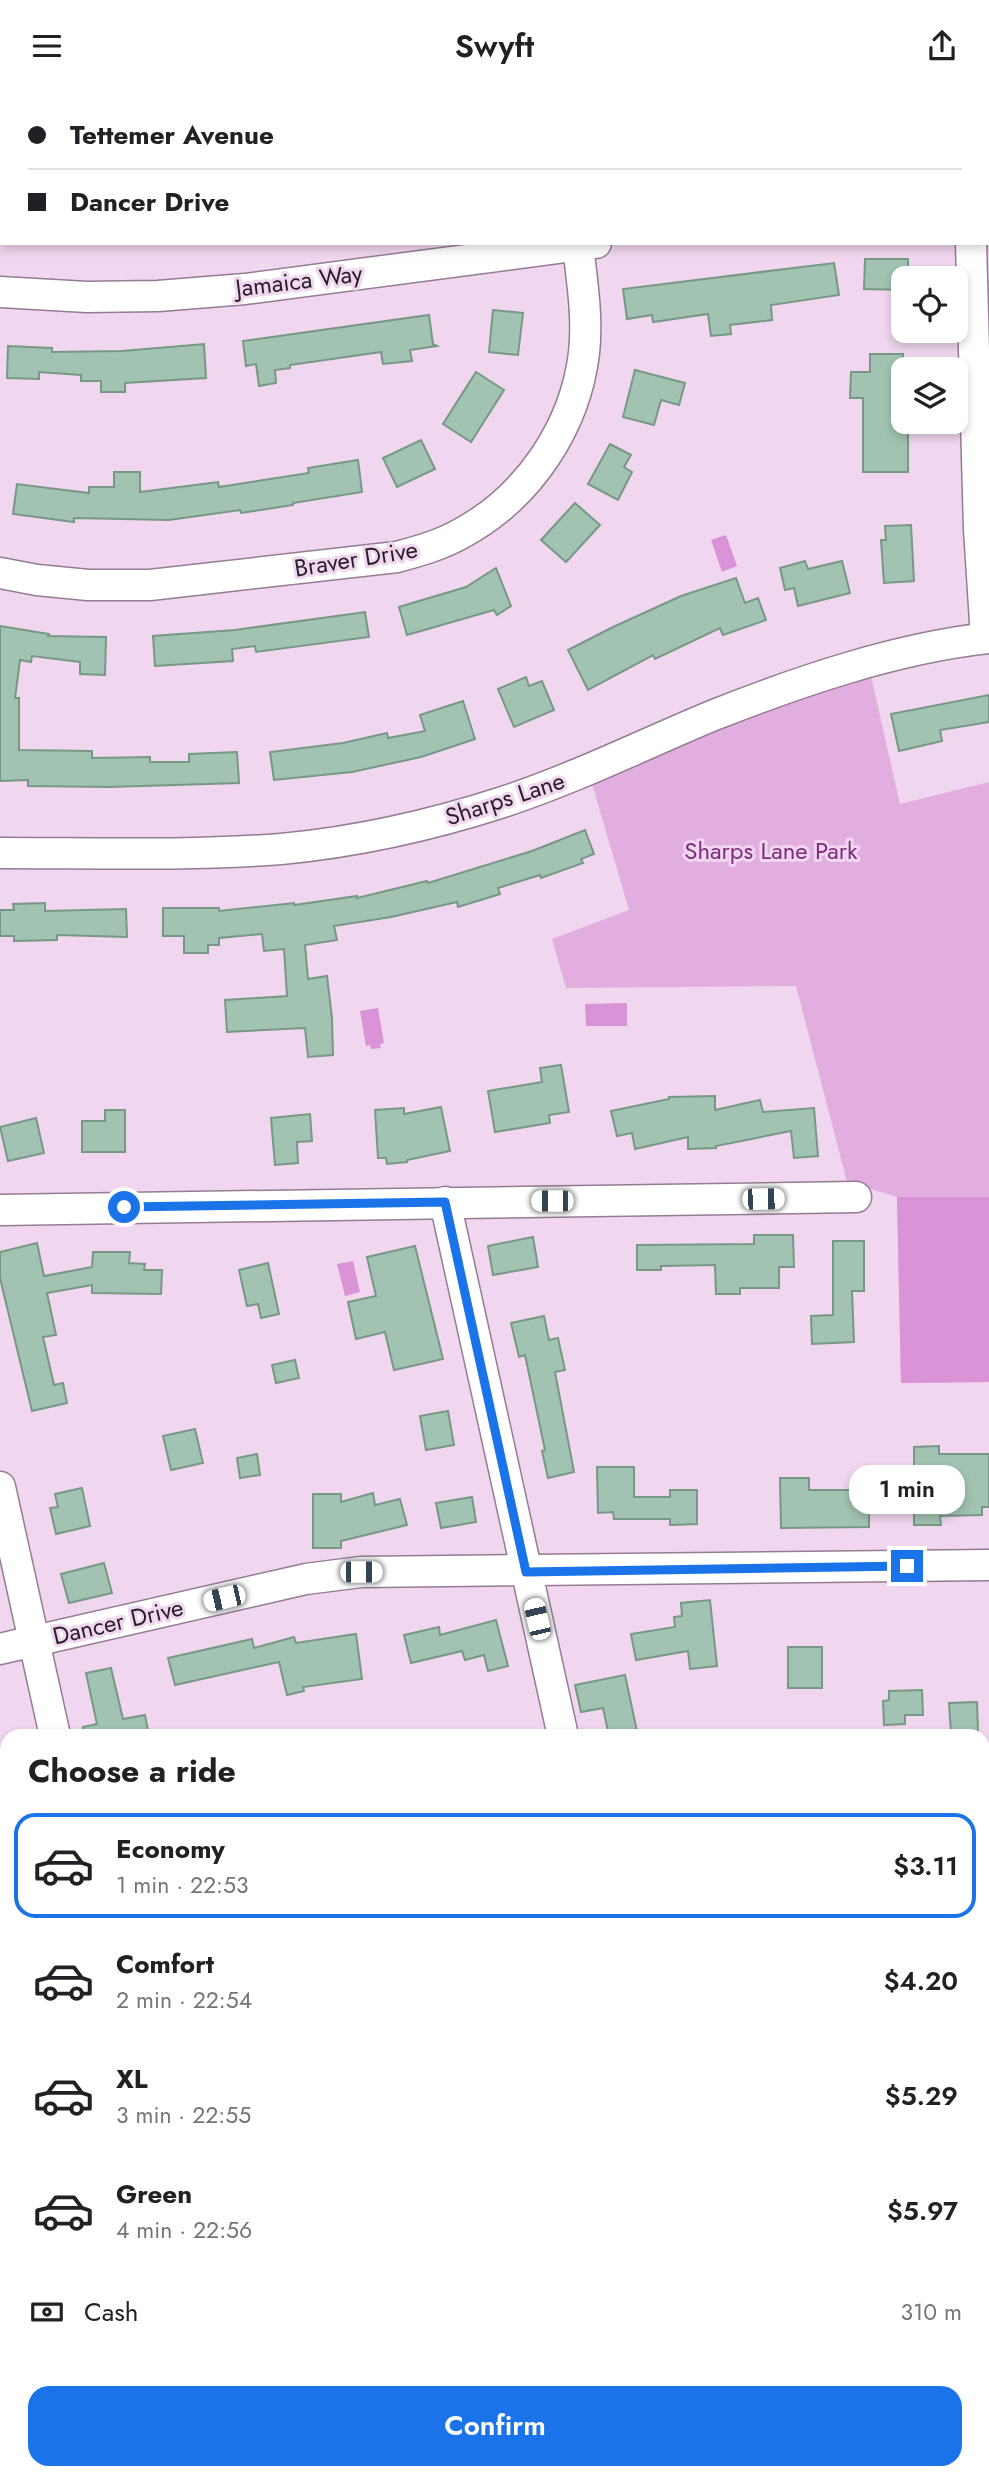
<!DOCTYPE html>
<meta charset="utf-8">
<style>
body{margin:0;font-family:Jost,sans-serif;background:#f6f6f6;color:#202124;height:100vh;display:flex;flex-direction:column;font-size:26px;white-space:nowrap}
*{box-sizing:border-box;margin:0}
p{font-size:23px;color:#757577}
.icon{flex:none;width:38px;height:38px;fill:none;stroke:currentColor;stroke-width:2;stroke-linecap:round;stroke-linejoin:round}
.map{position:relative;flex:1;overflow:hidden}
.details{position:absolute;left:0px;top:1638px;width:990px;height:751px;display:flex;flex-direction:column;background:#fff;border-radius:21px 21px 0 0;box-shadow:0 4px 10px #0003}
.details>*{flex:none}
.banner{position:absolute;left:0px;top:0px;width:990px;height:154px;box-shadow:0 4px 10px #0003;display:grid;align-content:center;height:154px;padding:0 28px;background:#fff}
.fabs{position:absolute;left:891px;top:175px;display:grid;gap:14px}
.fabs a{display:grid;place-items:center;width:77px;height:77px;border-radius:14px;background:#fff;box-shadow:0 4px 10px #0003;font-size:35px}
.end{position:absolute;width:32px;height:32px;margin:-16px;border:9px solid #1a73e8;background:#fff;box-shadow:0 0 0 4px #fff}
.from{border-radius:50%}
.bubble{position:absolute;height:49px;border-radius:21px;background:#fff;box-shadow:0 4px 10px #0003;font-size:23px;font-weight:600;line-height:49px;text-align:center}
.car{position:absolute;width:21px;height:42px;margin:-21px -10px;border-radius:9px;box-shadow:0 0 5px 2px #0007;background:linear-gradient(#fff 24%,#345 0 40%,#fff 0 76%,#345 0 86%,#fff 0)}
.banner b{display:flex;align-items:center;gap:24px;height:66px;font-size:26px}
.banner b+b{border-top:2px solid #e0e0e0}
.banner i{width:18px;height:18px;background:#202124}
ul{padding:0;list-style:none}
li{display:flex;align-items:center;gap:21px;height:105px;margin:0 14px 10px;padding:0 14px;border:4px solid transparent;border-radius:21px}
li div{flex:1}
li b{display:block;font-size:26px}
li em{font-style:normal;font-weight:600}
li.active{border-color:#1a73e8}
li>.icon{width:63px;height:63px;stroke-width:1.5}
h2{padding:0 28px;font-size:32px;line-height:84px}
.pay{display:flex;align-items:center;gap:18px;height:77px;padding:0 28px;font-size:26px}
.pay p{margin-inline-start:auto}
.button{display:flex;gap:14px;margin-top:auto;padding:14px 28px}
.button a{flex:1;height:80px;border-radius:21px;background:#1a73e8;color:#fff;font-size:28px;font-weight:600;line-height:80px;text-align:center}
header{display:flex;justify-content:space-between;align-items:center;height:91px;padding:0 28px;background:#fff;font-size:32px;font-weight:600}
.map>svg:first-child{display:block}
.green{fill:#e2aedf}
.forest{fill:#da93d6}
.building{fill:#a2c3b1;stroke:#789886;stroke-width:2}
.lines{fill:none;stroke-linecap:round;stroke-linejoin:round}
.minor-casing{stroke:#947c92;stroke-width:33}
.highway-casing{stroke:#947c92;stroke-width:42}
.minor{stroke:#fff;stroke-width:30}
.highway{stroke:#fff;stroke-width:38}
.route{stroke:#1a73e8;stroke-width:9}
.labels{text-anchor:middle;stroke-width:6;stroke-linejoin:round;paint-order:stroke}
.street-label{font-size:24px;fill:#271e27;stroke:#f0d6ee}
.park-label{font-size:24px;fill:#7e2c7d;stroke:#f0d6ee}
</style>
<header><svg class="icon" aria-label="menu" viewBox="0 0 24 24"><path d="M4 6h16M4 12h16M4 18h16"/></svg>Swyft<svg class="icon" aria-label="share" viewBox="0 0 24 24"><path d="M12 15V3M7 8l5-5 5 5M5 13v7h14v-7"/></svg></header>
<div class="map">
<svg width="989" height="2388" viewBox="0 0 989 2388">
<rect width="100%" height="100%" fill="#f0d6ee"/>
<polygon class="green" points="871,585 900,713 989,691 989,1291 901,1292 897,1106 847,1091 796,895 566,897 552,848 629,819 592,693 735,627"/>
<g class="forest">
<polygon points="726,444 737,475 722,481 711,449"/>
<polygon points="627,912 627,935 586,935 585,913"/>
<polygon points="378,917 384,952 380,953 381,957 371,958 370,954 366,955 360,920"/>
<polygon points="897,1106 989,1106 989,1291 901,1292"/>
<polygon points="353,1170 360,1201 345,1205 337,1173"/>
</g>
<g class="building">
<polygon points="865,168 908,168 908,187 903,187 903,199 864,198"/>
<polygon points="834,172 839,204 771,214 772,229 730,234 731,243 711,245 708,223 653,231 652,224 627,228 623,198"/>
<polygon points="493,219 523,222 518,264 489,261"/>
<polygon points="429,224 433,253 437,255 410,259 412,270 383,273 381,261 290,274 290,277 275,279 276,292 259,295 256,273 246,275 243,250"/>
<polygon points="204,253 206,287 125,292 125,301 101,301 101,290 81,290 81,284 39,281 39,288 7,287 8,255 52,257 52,261 122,260"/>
<polygon points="870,263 903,263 903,337 908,337 908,381 863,381 863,307 850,307 851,281 870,281"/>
<polygon points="635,279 685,292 679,314 661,309 654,334 623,326"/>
<polygon points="476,281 504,299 471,351 443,333"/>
<polygon points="421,349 435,378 397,396 383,367"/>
<polygon points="610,353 631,364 624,376 632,381 618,409 588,393"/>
<polygon points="358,369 362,401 293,412 293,414 241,422 240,419 169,429 74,427 74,431 13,423 17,393 89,402 89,396 114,396 114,381 140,381 140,401 218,391 219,396 309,382 308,377"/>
<polygon points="575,412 600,434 566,471 541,449"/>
<polygon points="911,434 914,490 884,492 881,449 886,449 885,435"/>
<polygon points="805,470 808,478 842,470 850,502 798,515 794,497 785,499 780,477"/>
<polygon points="496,477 511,515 497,524 494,519 407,544 399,516 466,496"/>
<polygon points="736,487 745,512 758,507 766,529 723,544 720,537 655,568 653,564 588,599 568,559 611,537 681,505"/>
<polygon points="365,521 369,546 256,561 255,555 232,558 233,570 155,575 153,545 235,539"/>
<polygon points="0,535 49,543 48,545 106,546 105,584 80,583 80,571 32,565 31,571 20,569 15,607 19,607 19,659 92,660 92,667 150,666 150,671 189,671 189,663 237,661 239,692 109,696 28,695 28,689 0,690"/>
<polygon points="526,586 529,595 542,590 554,619 514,636 498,598"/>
<polygon points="989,604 989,631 940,639 942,650 899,660 891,623"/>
<polygon points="463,610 475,648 421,666 352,681 274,689 270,661 343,652 387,642 388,647 425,640 420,624"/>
<polygon points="585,739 594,763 581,768 583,772 541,787 540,784 498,797 500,803 458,816 457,811 391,826 334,835 337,849 305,854 308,888 327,885 332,927 333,964 308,966 305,937 227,941 225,909 287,905 284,858 264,860 262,843 219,847 219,854 208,854 208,862 184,862 184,845 163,845 163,817 219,817 219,820 294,812 294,814 357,805 357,807 427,790 428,792 532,760"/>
<polygon points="45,812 45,820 126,818 127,846 57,844 57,849 14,850 14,845 0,845 0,819 14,819 13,813"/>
<polygon points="561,974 569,1021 549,1024 550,1032 495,1041 488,1000 542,991 540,977"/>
<polygon points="715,1005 715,1019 760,1009 763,1021 814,1017 818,1065 794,1067 791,1040 716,1055 716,1057 688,1058 688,1046 635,1058 632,1042 617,1045 611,1020 669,1008 669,1006"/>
<polygon points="441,1016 450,1060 407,1069 407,1071 387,1073 386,1067 378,1067 375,1019 404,1017 404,1023"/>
<polygon points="105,1019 125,1019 125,1061 82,1061 82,1030 105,1030"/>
<polygon points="310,1023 312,1050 297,1051 298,1072 275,1074 271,1027"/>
<polygon points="36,1027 44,1062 8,1070 0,1036"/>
<polygon points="754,1144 793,1144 794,1176 779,1176 779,1197 740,1197 740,1203 716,1203 715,1174 661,1175 661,1179 637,1179 637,1154 754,1153"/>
<polygon points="533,1146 538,1176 493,1184 488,1155"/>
<polygon points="833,1150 864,1150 864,1200 852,1200 854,1251 812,1253 811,1225 833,1224"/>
<polygon points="37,1152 44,1185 92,1176 93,1161 130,1161 129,1172 145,1173 144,1179 162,1179 161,1203 92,1202 92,1194 47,1202 56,1244 43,1246 54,1294 63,1292 67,1312 32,1320 0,1187 0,1161"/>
<polygon points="415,1155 443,1268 394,1279 385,1241 356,1248 348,1211 376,1205 367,1166"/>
<polygon points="268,1172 279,1223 261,1227 258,1213 247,1215 239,1179"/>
<polygon points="544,1225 549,1249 558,1247 565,1279 555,1281 574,1381 548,1387 542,1360 545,1359 525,1264 519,1266 511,1232"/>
<polygon points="295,1269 299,1287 276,1292 272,1274"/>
<polygon points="448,1320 454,1354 426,1359 420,1325"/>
<polygon points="195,1338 203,1372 171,1379 163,1345"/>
<polygon points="939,1355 939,1363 989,1363 989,1416 982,1416 982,1424 940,1425 941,1434 914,1434 914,1402 871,1402 871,1378 914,1378 914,1356"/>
<polygon points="257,1363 260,1384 240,1387 237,1367"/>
<polygon points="597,1376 634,1376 634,1406 670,1406 670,1399 697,1399 697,1433 670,1434 670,1428 614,1428 613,1421 598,1422"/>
<polygon points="780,1387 809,1387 809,1399 869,1399 869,1436 781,1437"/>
<polygon points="82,1397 90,1435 56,1443 50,1417 58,1416 55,1403"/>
<polygon points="373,1402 375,1414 400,1408 407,1434 341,1450 341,1457 313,1457 313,1403 341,1403 341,1411"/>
<polygon points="472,1406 476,1431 441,1437 436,1412"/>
<polygon points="104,1472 112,1502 69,1512 61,1483"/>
<polygon points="710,1509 717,1575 690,1578 688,1560 636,1569 631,1543 675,1536 674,1526 682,1525 681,1512"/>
<polygon points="496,1529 508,1575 488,1580 484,1564 465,1569 462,1560 411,1572 404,1544 439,1536 440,1544"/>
<polygon points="356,1543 362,1588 303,1596 304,1600 287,1604 279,1571 175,1594 168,1567 252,1548 254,1557 294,1546 296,1552"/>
<rect x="788" y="1556" width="34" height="41"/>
<polygon points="111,1577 123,1628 145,1624 149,1645 84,1645 83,1636 97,1633 86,1582"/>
<polygon points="625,1584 638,1645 609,1645 603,1617 581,1621 575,1594"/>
<polygon points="922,1599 923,1624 905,1624 905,1633 884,1634 883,1610 889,1609 889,1600"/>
<polygon points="977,1611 978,1640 951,1642 949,1612"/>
</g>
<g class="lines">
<g class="minor-casing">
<g id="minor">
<polyline points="965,0 965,2"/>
<polyline points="971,152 979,438 986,547"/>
<polyline points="0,201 87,206 158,205 245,198 596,152"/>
<path d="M0 482 37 489 88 494H150L397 466C419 460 441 454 462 442 528 406 575 337 584 262 588 227 582 190 578 155"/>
<path d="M0 762C94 762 187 765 281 758 356 751 432 734 503 711 576 687 644 653 714 624 800 590 897 557 989 547"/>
<polyline points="445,1111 563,1645"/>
<polyline points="0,1119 856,1106"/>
<polyline points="0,1396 55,1645"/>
<polyline points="0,1558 306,1488 361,1481 989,1474"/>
<polyline points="984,1795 989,1793"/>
<polyline points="0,2014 7,2012"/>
<polyline points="984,2148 989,2147"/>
<polyline points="0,2365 7,2363"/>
<polyline points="217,2382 218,2388"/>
<polyline points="728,2382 730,2388"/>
</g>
</g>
<g class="highway-casing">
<polyline id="highway" points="956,2388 963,2382"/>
</g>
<use href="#minor" class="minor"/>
<use href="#highway" class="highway"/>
</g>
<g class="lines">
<polyline class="route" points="124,1116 445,1111 526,1481 907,1475"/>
</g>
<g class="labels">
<g class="street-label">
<text transform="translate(299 190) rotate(-7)" y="8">Jamaica Way</text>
<text transform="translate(356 468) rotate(-9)" y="8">Braver Drive</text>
<text transform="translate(505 708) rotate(-18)" y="8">Sharps Lane</text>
<text transform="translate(118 1531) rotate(-13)" y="8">Dancer Drive</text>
</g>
<g class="park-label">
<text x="771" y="768">Sharps Lane Park</text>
</g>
</g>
</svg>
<div class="fabs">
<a><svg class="icon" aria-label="locate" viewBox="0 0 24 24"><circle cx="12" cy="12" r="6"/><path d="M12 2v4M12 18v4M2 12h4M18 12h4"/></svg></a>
<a><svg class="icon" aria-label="layers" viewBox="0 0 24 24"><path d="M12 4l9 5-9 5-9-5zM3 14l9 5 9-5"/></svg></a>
</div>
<i class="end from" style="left:124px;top:1116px"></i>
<i class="end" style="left:907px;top:1475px"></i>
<div class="bubble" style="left:849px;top:1374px;width:116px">1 min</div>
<i class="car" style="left:763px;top:1108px;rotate:89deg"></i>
<i class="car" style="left:552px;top:1110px;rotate:270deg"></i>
<i class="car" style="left:361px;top:1481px;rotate:90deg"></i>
<i class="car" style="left:224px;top:1507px;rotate:257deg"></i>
<i class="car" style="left:537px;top:1528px;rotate:347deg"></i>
<div class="banner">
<b><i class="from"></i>Tettemer Avenue</b>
<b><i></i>Dancer Drive</b>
</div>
<section class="details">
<h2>Choose a ride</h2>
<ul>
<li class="active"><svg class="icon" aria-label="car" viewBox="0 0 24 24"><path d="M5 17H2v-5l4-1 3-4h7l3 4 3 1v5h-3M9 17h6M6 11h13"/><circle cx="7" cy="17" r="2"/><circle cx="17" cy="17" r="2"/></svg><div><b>Economy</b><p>1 min · 22:53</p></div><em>$3.11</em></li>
<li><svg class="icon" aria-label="car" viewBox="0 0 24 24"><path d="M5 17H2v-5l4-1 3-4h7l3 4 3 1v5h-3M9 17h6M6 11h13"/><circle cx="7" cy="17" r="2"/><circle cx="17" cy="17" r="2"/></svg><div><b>Comfort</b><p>2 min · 22:54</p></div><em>$4.20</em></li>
<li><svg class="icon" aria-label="car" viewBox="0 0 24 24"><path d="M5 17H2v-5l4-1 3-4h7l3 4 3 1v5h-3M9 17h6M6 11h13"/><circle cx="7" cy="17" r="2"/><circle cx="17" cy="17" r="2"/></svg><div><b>XL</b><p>3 min · 22:55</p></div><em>$5.29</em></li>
<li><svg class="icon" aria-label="car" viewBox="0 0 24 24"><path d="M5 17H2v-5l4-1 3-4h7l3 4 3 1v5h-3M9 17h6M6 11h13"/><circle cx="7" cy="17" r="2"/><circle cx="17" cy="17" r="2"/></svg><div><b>Green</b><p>4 min · 22:56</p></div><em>$5.97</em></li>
</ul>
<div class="pay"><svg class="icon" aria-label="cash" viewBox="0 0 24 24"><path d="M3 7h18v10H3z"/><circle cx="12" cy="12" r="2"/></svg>Cash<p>310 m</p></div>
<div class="button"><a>Confirm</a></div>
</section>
</div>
